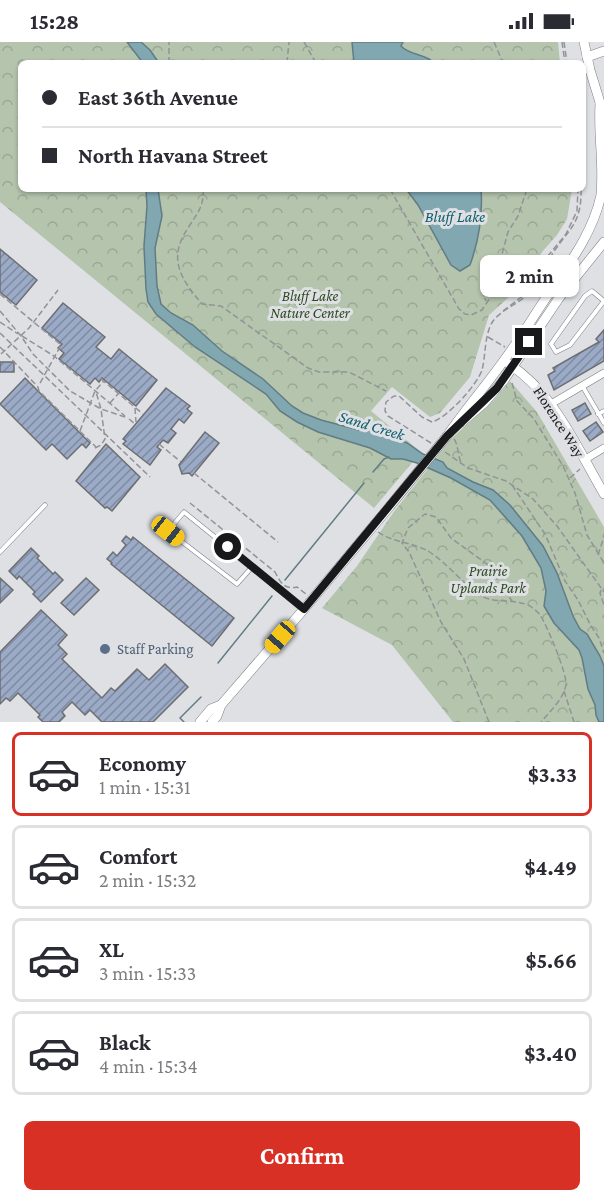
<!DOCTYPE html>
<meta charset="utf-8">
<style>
body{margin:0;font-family:"Crimson Pro",serif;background:#f2f2f3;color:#2b2b33;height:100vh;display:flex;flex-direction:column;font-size:22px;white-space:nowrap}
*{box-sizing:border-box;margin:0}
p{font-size:20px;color:#7c7c81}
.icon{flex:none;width:33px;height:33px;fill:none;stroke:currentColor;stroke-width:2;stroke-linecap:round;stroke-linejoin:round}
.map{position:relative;height:680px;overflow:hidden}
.details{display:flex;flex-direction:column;background:#fff;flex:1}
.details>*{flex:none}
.hud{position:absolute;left:18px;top:18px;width:568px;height:132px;border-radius:9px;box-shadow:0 2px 4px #0004;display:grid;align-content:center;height:132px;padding:0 24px;background:#fff}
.end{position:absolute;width:27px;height:27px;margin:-14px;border:8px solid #18191b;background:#fff;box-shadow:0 0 0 3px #fff}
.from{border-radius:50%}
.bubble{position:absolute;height:42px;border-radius:9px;background:#fff;box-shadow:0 2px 4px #0004;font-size:20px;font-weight:700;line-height:42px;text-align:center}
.car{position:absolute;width:18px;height:36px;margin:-18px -9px;border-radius:8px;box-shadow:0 0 4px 2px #0007;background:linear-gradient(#f5c518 24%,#345 0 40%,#f5c518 0 76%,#345 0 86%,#f5c518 0)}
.hud b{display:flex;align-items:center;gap:21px;height:57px;font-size:22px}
.hud b+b{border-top:2px solid #e1e1e2}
.hud i{width:15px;height:15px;background:#2b2b33}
ul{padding:10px 0 0;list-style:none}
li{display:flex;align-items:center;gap:18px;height:84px;margin:0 12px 9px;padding:0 12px;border:3px solid #e1e1e2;border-radius:9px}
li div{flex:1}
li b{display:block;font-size:22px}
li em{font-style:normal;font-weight:700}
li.selected{border-color:#d93025}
li>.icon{width:54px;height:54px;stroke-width:1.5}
.button{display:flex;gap:12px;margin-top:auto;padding:12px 24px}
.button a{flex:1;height:69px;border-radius:9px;background:#d93025;color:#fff;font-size:24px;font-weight:700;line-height:69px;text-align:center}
.status{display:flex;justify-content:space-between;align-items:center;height:42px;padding:0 30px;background:#fff;direction:ltr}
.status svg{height:16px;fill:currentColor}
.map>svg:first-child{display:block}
.park{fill:url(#park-crowns)}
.water{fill:#81a7b1;stroke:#627c84;stroke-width:1.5}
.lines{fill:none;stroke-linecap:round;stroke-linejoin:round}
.stream{stroke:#627c84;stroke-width:1.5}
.building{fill:url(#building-hatch);stroke:#6c6e72;stroke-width:1.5}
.lane-casing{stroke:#7e8084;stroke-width:5}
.street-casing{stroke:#7e8084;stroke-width:8}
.secondary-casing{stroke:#7e8084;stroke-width:10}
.path{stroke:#929396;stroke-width:1.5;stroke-dasharray:6 3;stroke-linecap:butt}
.lane{stroke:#fff;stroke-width:4}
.street{stroke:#fff;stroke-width:7}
.secondary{stroke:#fff;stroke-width:9}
.secondary-bridge-casing{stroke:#7e8084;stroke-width:10;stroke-linecap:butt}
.secondary-bridge{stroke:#fff;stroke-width:9}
.route{stroke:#18191b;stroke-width:8}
.service-dot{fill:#5c6f8a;stroke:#dee0e4;stroke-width:2}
.labels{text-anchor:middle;stroke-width:6;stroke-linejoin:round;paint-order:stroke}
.park-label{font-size:15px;font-style:italic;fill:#2e4a21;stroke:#dee0e4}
.street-label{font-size:15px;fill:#18191b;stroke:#dee0e4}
.service-label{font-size:15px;fill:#4e5e75;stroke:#dee0e4;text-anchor:start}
.water-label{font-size:16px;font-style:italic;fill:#0d5d6c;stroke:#dee0e4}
</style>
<div class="status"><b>15:28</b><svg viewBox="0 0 49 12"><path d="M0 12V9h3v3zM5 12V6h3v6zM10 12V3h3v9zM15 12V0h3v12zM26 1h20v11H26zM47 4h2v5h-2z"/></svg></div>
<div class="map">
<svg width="604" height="680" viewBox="0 0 604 680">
<defs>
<pattern id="park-crowns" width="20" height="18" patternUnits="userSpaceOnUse" patternTransform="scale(1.5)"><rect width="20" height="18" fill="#b4c4ad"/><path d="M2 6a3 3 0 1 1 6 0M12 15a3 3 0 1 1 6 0" fill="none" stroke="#9aa894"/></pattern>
<pattern id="building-hatch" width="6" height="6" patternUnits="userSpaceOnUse" patternTransform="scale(1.5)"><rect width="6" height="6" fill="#9baac6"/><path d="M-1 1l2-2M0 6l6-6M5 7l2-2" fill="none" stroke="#7d8aa0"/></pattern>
</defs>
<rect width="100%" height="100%" fill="#dee0e4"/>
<g class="park">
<polygon points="0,0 558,0 560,21 21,21 21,147 572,147 567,177 557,193 542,210 519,246 489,273 470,335 440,371 430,375 392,345 371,369 421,410 374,466 0,160"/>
<polygon points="510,339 537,370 604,485 604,680 453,680 392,603 322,566 357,524 393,471 452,396 493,359"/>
</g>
<g class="water">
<polygon points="127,0 141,0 150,8 159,21 143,21"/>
<path d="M352 0H403L401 4C410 14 425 11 434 21H354Z"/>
<polygon points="146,147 158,147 162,174 155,206 157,244 161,262 171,271 193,283 222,309 263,337 292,364 303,371 321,378 359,388 384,391 407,401 423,412 443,420 447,426 473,440 493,448 510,463 543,504 557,531 573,574 580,587 587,592 600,614 604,624 604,680 599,680 596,673 595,663 588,647 582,616 579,608 554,581 544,564 546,549 541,526 522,494 490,458 451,436 417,421 403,417 391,417 370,406 318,390 297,380 280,369 266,352 195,305 156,272 148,260 146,247 144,204 147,164"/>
<path d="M406 147H481C483 174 479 198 470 223L460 229 451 223 418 163Z"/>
</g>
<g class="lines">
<g class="stream">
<polyline points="373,430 384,417 389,415"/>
<polyline points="285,538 364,441"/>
<polyline points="218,621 272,554"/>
<polyline points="184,680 180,676 201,655"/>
</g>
</g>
<g class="building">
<polygon points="0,207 37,238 16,263 0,250"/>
<polygon points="63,261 105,295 96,305 111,317 119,307 157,338 136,364 102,336 99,340 95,336 90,342 59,317 64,311 58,306 62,302 42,286"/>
<polygon points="604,288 604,319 554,348 548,333 555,329 553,326 599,300 596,297"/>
<rect x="0" y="320" width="14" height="10"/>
<polygon points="25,336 90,401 86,406 82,402 67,417 52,402 46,408 0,362"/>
<polygon points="166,346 190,364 187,367 192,371 184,381 179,377 171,387 176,391 168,401 163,398 157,405 161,408 150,423 123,402 126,399 123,397"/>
<polygon points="585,361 591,372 578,379 572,368"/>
<polygon points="596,380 603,390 590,399 583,389"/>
<polygon points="205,390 219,401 192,434 189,431 182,432 179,423"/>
<polygon points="106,402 140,435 112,469 107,465 105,466 76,439"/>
<polygon points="126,494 131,498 133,495 234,576 212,604 111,522 112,521 107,517 113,510 117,514 126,503 122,499"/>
<polygon points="31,506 39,514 37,516 53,532 55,530 63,538 41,560 33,552 35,550 19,534 17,537 9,529"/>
<polygon points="0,536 13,548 0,561"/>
<polygon points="86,536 99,548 74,573 61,561"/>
<polygon points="41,568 67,593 58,603 67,612 62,617 102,656 111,646 115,649 137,627 149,638 165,622 188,645 153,680 102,680 90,668 85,673 72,660 62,670 65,674 59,680 43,680 38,675 40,673 18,651 10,659 6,656 0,662 0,610"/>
</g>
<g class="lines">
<g class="lane-casing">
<g id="lane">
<polyline points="604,259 592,249 585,254 551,302 556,310 570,303 604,259"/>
<polyline points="583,345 604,381"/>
<polyline points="598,372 604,369"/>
<polyline points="0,510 45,463"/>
<polyline points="252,525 237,542 168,489 184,470 304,567"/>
</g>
</g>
<g class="street-casing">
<g id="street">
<polyline points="551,362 604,331"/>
<polyline points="584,418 604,406"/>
</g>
</g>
<g class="secondary-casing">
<g id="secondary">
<polyline points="584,0 590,28 602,67"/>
<polyline points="587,15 604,9"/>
<path d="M509 322C555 352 577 406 604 452"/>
<polyline points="462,380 484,361 504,338 559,256 604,200"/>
<path d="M447 394C467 365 490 339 510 310 523 292 535 272 548 253 569 222 593 191 601 153 604 119 598 94 600 62"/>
<polyline points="200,680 211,667 221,663"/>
<polyline points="212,680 217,674 221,663 304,567 390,464"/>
</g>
</g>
<g class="path">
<polyline points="304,0 316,21"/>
<polyline points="494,0 503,21"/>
<polyline points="562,0 565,21"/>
<polyline points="564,0 567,21"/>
<polyline points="169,21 169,0"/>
<polyline points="287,21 289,0"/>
<path d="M203 147C204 166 197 171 188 186 167 217 181 237 202 262L221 264 308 326 319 330H349L386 349"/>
<polyline points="390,147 459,267 465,272 471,273 482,268 490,256 508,190 518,174 527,147"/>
<polyline points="481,248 486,259"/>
<polyline points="0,252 61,303 39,343"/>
<polyline points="0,269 21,294 33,312 70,349 101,367 128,376"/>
<polyline points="503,269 528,250 548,214 566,192 577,169 578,147"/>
<polyline points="0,280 18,292"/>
<polyline points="0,291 150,435"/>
<polyline points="22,294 54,314 125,374"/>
<polyline points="488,295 505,305"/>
<polyline points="0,305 38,345 39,349 96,405"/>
<polyline points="1,312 29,286 58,248"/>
<polyline points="101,337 143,372"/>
<polyline points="512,341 517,359 534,377 563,424 575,451 587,493 604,521"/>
<polyline points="110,361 118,352"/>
<polyline points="135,366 136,380"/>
<polyline points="129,377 135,382"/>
<polyline points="80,389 95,349 104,339"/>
<path d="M454 397C458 402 458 414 461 421"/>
<path d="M431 401 388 374 385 369 386 360 394 354H399L422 375 432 380C447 376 477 343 482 328 486 313 484 293 493 279 502 267 519 262 529 251 539 241 543 228 550 216 566 188 582 185 581 147"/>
<polyline points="159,402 181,420"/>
<polyline points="95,406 101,403 105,397 101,367 96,350"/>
<polyline points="445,410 468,426 506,439 533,457 557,484 604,550"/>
<polyline points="194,431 278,500"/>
<polyline points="570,436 580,427"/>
<polyline points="512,443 545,492 565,539 578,558 591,584 599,596 604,611"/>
<path d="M190 461 275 530C280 540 284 548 297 545L306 552"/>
<path d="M378 490C396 502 415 500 431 511 449 523 463 542 481 554 496 562 514 556 530 564 534 567 538 570 540 573 547 583 567 632 566 642 564 657 550 669 541 680"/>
<polyline points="598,513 604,495"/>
<polyline points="601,548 600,551 604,563"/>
<polyline points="564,649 574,680"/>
<polyline points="489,680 464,617 441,580 409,510 402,501 408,486 425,472 436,475 451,496 491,525 499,540 512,559"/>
</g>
<use href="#lane" class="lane"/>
<use href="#street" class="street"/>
<use href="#secondary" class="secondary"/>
<g class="secondary-bridge-casing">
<polyline id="secondary-bridge" points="390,464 447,394"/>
</g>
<use href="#secondary-bridge" class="secondary-bridge"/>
</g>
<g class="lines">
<polyline class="route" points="228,505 304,567 447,394 497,346 529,300"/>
</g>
<circle class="service-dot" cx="105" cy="607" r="6"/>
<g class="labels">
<g class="park-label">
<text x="310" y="259">Bluff Lake<tspan x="310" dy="17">Nature Center</tspan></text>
<text x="488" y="534">Prairie<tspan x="488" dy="17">Uplands Park</tspan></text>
</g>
<g class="street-label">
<text transform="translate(559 380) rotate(57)" y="5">Florence Way</text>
</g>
<g class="service-label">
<text x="117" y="612">Staff Parking</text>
</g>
<g class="water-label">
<text x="455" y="180">Bluff Lake</text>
<text transform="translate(372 383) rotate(17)" y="6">Sand Creek</text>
</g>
</g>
</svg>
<i class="end from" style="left:228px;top:505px"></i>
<i class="end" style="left:529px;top:300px"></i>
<div class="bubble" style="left:480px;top:213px;width:99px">2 min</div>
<i class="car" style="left:168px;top:489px;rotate:128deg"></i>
<i class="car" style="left:280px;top:595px;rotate:221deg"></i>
<div class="hud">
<b><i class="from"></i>East 36th Avenue</b>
<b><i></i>North Havana Street</b>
</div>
</div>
<section class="details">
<ul>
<li class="selected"><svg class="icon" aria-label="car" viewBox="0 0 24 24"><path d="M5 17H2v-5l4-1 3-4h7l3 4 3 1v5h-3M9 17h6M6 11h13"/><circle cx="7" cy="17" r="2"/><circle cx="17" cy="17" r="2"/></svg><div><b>Economy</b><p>1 min · 15:31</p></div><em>$3.33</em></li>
<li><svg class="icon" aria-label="car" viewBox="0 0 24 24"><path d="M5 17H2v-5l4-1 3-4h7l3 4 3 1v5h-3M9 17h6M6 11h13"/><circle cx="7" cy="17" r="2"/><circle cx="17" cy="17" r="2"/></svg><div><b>Comfort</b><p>2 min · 15:32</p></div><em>$4.49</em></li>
<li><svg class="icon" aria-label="car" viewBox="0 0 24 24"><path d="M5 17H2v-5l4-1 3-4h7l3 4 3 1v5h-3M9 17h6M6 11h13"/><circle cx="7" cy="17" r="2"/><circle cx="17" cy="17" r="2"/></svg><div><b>XL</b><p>3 min · 15:33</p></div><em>$5.66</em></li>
<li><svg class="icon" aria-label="car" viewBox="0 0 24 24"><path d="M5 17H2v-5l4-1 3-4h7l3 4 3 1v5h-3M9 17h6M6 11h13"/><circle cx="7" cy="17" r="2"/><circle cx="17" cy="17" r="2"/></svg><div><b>Black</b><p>4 min · 15:34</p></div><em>$3.40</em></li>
</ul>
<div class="button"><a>Confirm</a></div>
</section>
